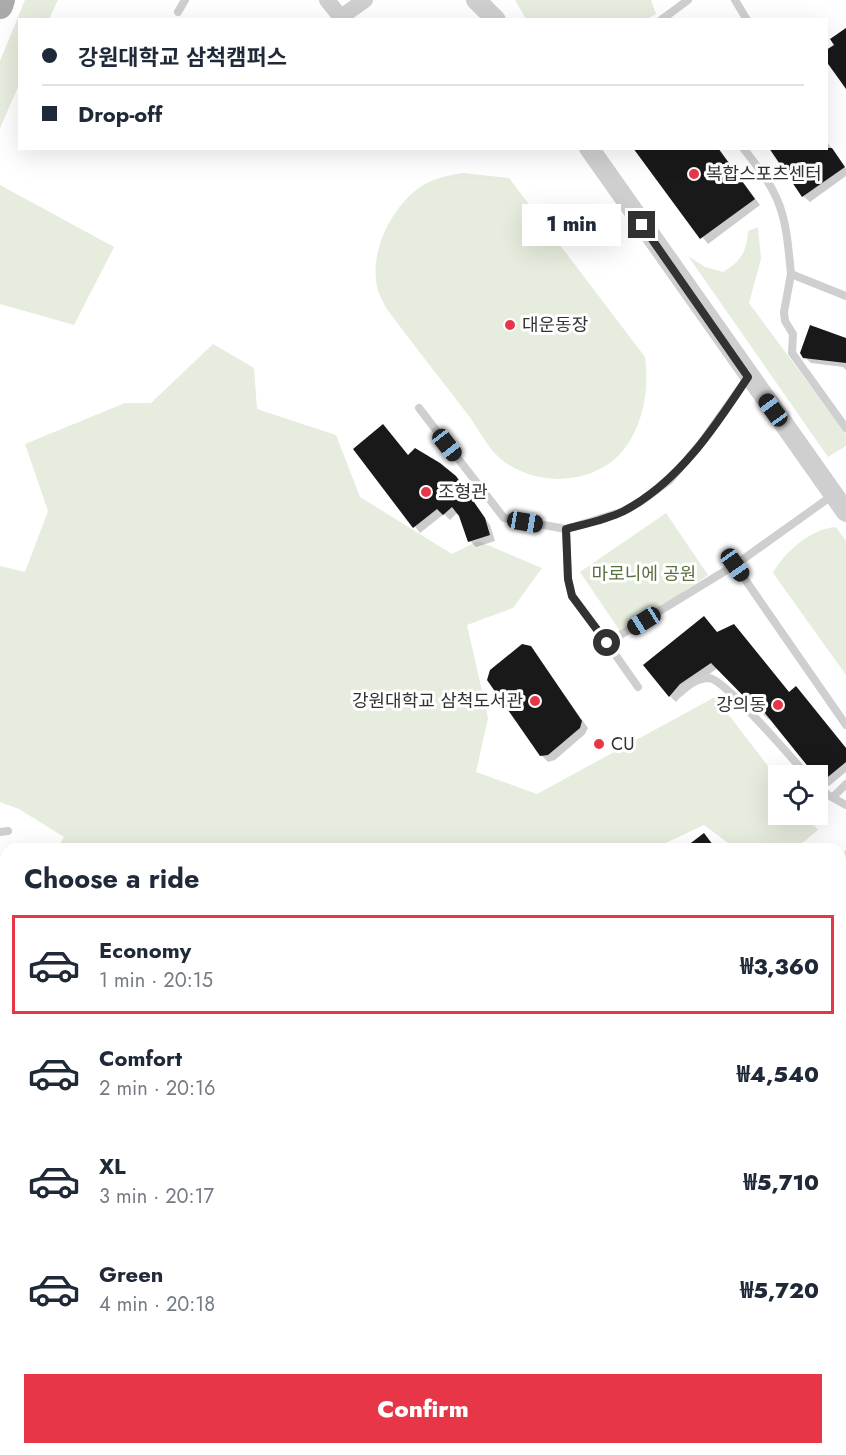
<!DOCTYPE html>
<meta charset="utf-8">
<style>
body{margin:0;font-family:Jost,"Noto Sans KR",sans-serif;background:#f2f2f3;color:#1f2937;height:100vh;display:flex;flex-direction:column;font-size:22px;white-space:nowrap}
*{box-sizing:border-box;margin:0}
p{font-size:20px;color:#747a83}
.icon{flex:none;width:33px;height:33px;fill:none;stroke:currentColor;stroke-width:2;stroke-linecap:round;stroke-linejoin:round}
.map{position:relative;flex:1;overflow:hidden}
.panel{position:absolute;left:0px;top:843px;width:846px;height:612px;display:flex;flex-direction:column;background:#fff;border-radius:18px 18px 0 0;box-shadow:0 6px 24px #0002}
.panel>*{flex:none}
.top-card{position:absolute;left:18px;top:18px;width:810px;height:132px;border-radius:0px;box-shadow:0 6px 24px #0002;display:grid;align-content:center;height:132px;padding:0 24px;background:#fff}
.tools{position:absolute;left:768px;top:765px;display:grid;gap:12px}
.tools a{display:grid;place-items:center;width:60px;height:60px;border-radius:0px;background:#fff;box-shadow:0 6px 24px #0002;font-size:30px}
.end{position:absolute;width:27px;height:27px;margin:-14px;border:8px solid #323232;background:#fff;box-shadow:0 0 0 3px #fff}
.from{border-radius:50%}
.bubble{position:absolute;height:42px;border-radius:0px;background:#fff;box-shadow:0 6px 24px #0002;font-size:20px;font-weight:800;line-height:42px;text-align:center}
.car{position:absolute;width:18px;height:36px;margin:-18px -9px;border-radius:8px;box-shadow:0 0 4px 2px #0007;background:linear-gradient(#222 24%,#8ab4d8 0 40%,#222 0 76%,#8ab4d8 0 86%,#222 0)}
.top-card b{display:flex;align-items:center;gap:21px;height:57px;font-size:22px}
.top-card b+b{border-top:2px solid #e0e1e3}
.top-card i{width:15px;height:15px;background:#1f2937}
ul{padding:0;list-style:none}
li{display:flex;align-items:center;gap:18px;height:99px;margin:0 12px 9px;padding:0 12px;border:3px solid transparent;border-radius:0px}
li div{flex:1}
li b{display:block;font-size:22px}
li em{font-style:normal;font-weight:800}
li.selected{border-color:#e83649}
li>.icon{width:54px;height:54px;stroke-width:1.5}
h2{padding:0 24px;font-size:27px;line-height:72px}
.button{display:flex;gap:12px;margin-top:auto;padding:12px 24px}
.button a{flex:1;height:69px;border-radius:0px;background:#e83649;color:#fff;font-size:24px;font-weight:800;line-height:69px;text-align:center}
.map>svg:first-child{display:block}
.green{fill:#e6ecde}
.shadow{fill:#0003}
.building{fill:#191919}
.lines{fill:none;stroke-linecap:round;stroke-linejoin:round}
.path{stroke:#cfcfcf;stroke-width:2;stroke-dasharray:3 3;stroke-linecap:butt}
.service{stroke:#cfcfcf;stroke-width:8}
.minor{stroke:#cfcfcf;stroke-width:16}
.tertiary{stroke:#cfcfcf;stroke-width:20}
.primary{stroke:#aaa;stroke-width:26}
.route{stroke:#323232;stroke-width:8}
.poi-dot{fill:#e83649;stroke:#fff;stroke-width:2}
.labels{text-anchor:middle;stroke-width:6;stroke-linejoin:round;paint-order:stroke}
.poi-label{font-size:18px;fill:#323232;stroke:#fff;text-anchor:start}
.park-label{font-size:18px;fill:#57703e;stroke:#fff}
</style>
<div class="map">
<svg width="846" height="1455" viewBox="0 0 846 1455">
<rect width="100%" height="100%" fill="#fff"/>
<g class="green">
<polygon points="25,0 58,0 49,19 20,20 19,85 0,128 0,61"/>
<polygon points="515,0 651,0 656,14 645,20 526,19"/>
<path d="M463 173 509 178 645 357C650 391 642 434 616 458 584 486 534 485 502 460 489 450 479 430 469 416 441 380 413 344 386 308 383 301 378 293 377 286 369 249 395 200 427 183 439 177 451 175 463 173Z"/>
<polygon points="0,185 114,247 74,325 0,304"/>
<path d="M758 227 761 259 749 303 846 434V446L828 457 688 256 705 267 723 272C740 262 747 252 748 231Z"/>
<polygon points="213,344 254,368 257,409 336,435 360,497 452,554 478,541 542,568 513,608 467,625 488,718 476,772 537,794 715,697 778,779 778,814 806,815 818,830 795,849 736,849 704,825 653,849 57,849 64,837 19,809 0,802 0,566 25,572 48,511 25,444 125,403 151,403"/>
<polygon points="666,513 708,575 622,634 580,572"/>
<path d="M836 527 846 541V675L773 573C784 552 812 528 836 527Z"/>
<polygon points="846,850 846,948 840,939 840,854"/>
<polygon points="6,882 6,1341 0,1341 0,883"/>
<polygon points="846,1185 846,1273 840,1265 840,1190"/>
<polygon points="840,1404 846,1405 846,1455 634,1455 649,1449 840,1449"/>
<polygon points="301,1449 377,1449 381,1455 302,1455"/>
</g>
<g class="shadow">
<polygon points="826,140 846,169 846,176 810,202 803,196 826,148"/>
<polygon points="635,148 718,148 760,205 708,244"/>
<polygon points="846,340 846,370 843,367 811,363 805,357"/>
<polygon points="355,449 409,456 461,484 490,525 495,541 476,547 470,541 458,512 450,520 444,514 420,533"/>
<polygon points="734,626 790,693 846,749 846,772 829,786 819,778 770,718 768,719 718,668 686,690 676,702 670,696 718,633"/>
<polygon points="530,647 588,728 585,734 555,760 548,762 541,755"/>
<polygon points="840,1011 846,1019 846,1035 840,1040"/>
</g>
<g class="building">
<polygon points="846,28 846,89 826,61 826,50 834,45 830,39"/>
<polygon points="633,148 718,148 755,199 700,239"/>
<polygon points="769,148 832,148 845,167 802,197"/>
<polygon points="810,325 846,338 846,363 803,358 800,353"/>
<polygon points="383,424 408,455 415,448 440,463 456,476 485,518 490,535 468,542 459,516 452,507 443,515 437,509 413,528 353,449"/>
<polygon points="704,616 717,632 734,624 789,692 796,686 846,748 846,762 823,781 818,779 764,712 761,714 711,663 680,684 669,697 643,665"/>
<polygon points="522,644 531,646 582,721 580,728 548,755 540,756 487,680 490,670"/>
<polygon points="704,833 716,849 683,849"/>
</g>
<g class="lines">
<polyline class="path" points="840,922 846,917"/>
<g class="service">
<polyline points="735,0 747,20"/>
<polyline points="178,12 185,0"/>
<polyline points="661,20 688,0"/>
<path d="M743 148C783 198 785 211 791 274L846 296"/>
<polyline points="791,274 784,312 785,321 793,334 792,353 846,428"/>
<polyline points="419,408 504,518 566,529 621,512 640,502 670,480 701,443 748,377"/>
<polyline points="566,529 568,579 572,596 607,643 735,565 833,495"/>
<polyline points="735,565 846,725"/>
<polyline points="607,643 638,687"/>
<path d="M677 695C687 687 695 678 709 678 725 679 792 759 808 776"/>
<polyline points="818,785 828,795 846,805"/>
<polyline points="833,797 846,784"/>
<polyline points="0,832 8,831"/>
<polyline points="840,981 846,986"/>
<polyline points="840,1046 846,1040"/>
<polyline points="840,1106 846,1114"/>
<polyline points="840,1261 846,1270"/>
<polyline points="840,1312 846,1307"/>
<polyline points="840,1377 846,1378"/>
<polyline points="310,1449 310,1455"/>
<polyline points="577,1449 582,1455"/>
<polyline points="0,1452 35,1449"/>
</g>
<g class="minor">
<polyline points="327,0 343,20"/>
<polyline points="341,17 365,0"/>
</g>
<g class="tertiary">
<polyline points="476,0 496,20"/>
<polyline points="589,148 846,512"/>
</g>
<polyline class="primary" points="0,6 2,0"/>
</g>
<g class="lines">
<path class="route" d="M607 643 572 596 568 579 566 529C585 524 606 520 624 511 679 482 715 427 748 377L642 225"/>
</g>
<g class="poi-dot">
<circle cx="694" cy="174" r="6"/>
<circle cx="510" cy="325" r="6"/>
<circle cx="426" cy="492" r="6"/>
<circle cx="535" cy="701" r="6"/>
<circle cx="778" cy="705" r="6"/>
<circle cx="599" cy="744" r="6"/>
</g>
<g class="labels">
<g class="poi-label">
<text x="706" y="180">복합스포츠센터</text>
<text x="522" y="331">대운동장</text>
<text x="438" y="498">조형관</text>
<text x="523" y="707" text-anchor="end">강원대학교 삼척도서관</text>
<text x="766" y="711" text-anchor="end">강의동</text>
<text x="611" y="750">CU</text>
</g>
<g class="park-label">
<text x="644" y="580">마로니에 공원</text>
</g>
</g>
</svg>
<div class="tools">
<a><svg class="icon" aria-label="locate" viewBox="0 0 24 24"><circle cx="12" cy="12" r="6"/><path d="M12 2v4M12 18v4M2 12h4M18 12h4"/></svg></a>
</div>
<i class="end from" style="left:607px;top:643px"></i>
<i class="end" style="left:642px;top:225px"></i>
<div class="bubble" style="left:522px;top:204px;width:99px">1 min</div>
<i class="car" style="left:773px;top:410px;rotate:324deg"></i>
<i class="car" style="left:447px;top:445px;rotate:142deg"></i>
<i class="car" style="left:525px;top:522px;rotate:100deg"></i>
<i class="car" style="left:735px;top:565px;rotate:145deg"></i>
<i class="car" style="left:644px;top:621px;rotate:238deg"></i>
<div class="top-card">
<b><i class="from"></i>강원대학교 삼척캠퍼스</b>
<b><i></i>Drop-off</b>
</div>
<section class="panel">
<h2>Choose a ride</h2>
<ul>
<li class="selected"><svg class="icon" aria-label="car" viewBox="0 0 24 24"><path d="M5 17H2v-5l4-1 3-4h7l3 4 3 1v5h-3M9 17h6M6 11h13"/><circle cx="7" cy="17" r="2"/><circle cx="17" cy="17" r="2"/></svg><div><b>Economy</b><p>1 min · 20:15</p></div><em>₩3,360</em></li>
<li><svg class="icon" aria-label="car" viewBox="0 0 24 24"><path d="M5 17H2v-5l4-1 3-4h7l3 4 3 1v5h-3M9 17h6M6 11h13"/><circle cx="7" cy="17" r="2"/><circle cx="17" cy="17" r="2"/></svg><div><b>Comfort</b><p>2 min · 20:16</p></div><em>₩4,540</em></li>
<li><svg class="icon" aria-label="car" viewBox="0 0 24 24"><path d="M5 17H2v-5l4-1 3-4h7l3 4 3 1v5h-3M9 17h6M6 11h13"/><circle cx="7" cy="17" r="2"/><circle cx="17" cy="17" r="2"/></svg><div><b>XL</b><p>3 min · 20:17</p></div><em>₩5,710</em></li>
<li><svg class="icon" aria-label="car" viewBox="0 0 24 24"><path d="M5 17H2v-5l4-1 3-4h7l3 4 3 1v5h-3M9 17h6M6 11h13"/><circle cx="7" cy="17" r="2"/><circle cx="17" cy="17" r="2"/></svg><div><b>Green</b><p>4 min · 20:18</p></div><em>₩5,720</em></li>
</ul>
<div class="button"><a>Confirm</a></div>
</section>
</div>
